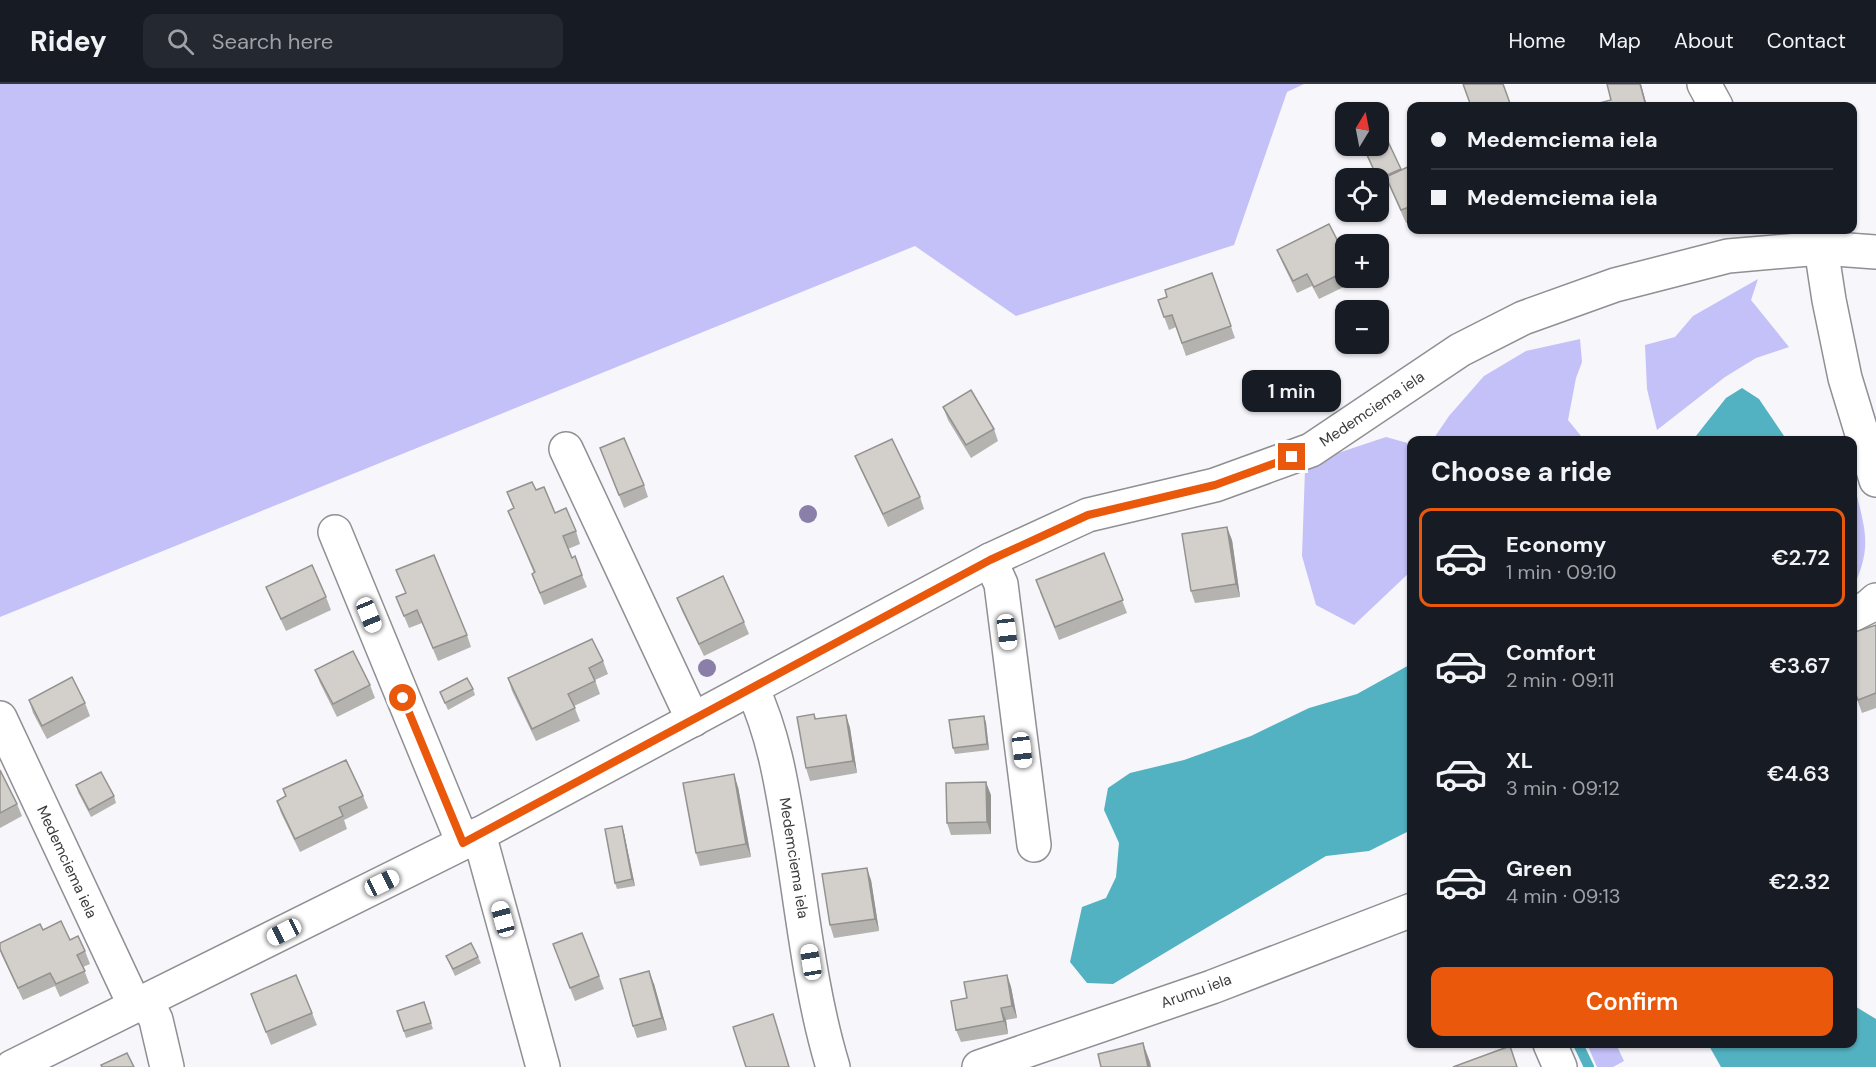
<!DOCTYPE html>
<meta charset="utf-8">
<style>
body{margin:0;font-family:"DM Sans",sans-serif;background:#242831;color:#f1f3f6;height:100vh;display:flex;flex-direction:column;font-size:22px;white-space:nowrap}
*{box-sizing:border-box;margin:0}
p{font-size:20px;color:#9ea1a6}
.icon{flex:none;width:33px;height:33px;fill:none;stroke:currentColor;stroke-width:2;stroke-linecap:round;stroke-linejoin:round}
.map{position:relative;flex:1;overflow:hidden}
.panel{position:absolute;left:1407px;top:352px;width:450px;height:612px;display:flex;flex-direction:column;background:#171b24;border-radius:12px;box-shadow:0 2px 4px #0004}
.panel>*{flex:none}
.banner{position:absolute;left:1407px;top:18px;width:450px;height:132px;border-radius:12px;box-shadow:0 2px 4px #0004;display:grid;align-content:center;height:132px;padding:0 24px;background:#171b24}
.needle{width:39px;rotate:10deg}
.fabs{position:absolute;left:1335px;top:18px;display:grid;gap:12px}
.fabs a{display:grid;place-items:center;width:54px;height:54px;border-radius:12px;background:#171b24;box-shadow:0 2px 4px #0004;font-size:30px}
.end{position:absolute;width:27px;height:27px;margin:-14px;border:8px solid #ea580c;background:#fff;box-shadow:0 0 0 3px #fff}
.from{border-radius:50%}
.bubble{position:absolute;height:42px;border-radius:12px;background:#171b24;box-shadow:0 2px 4px #0004;font-size:20px;font-weight:600;line-height:42px;text-align:center}
.car{position:absolute;width:18px;height:36px;margin:-18px -9px;border-radius:8px;box-shadow:0 0 4px 2px #0007;background:linear-gradient(#fff 24%,#345 0 40%,#fff 0 76%,#345 0 86%,#fff 0)}
.banner b{display:flex;align-items:center;gap:21px;height:57px;font-size:22px}
.banner b+b{border-top:2px solid #363941}
.banner i{width:15px;height:15px;background:#f1f3f6}
ul{padding:0;list-style:none}
li{display:flex;align-items:center;gap:18px;height:99px;margin:0 12px 9px;padding:0 12px;border:3px solid transparent;border-radius:12px}
li div{flex:1}
li b{display:block;font-size:22px}
li em{font-style:normal;font-weight:600}
li.on{border-color:#ea580c}
li>.icon{width:54px;height:54px;stroke-width:1.5}
h2{padding:0 24px;font-size:27px;line-height:72px}
.action{display:flex;gap:12px;margin-top:auto;padding:12px 24px}
.action a{flex:1;height:69px;border-radius:12px;background:#ea580c;color:#fff;font-size:24px;font-weight:600;line-height:69px;text-align:center}
header{display:flex;align-items:center;gap:36px;box-sizing:border-box;height:84px;padding:0 30px;background:#171b24;border-bottom:2px solid #363941}
header strong{font-size:28px}
nav{display:flex;gap:33px;margin-inline-start:auto;font-size:21px}
.search{width:420px;height:54px;background:#242831;display:flex;align-items:center;gap:15px;box-sizing:border-box;padding:0 21px;border-radius:12px;color:#9ea1a6;font-size:22px}
.map>svg:first-child{display:block}
.green{fill:#c4c0f8}
.water{fill:#53b2c1}
.lines{fill:none;stroke-linecap:round;stroke-linejoin:round}
.stream{stroke:#53b2c1;stroke-width:10}
.street-casing{stroke:#8f8f94;stroke-width:36}
.secondary-casing{stroke:#8f8f94;stroke-width:36}
.street{stroke:#fff;stroke-width:33}
.secondary{stroke:#fff;stroke-width:33}
.tree{fill:#897fa9}
.wall{fill:#b5b3af}
.shaded-wall{fill:#94928f}
.building{fill:#d3d0cc;stroke:#94928f;stroke-width:1.5}
.route{stroke:#ea580c;stroke-width:8}
.labels{text-anchor:middle;stroke-width:4.5;stroke-linejoin:round;paint-order:stroke}
.street-label{font-size:15px;fill:#3b3b3d;stroke:#fff}
</style>
<header>
<strong>Ridey</strong>
<div class="search"><svg class="icon" aria-label="search" viewBox="0 0 24 24"><circle cx="10" cy="10" r="6"/><path d="M15 15l6 6"/></svg>Search here</div>
<nav><a>Home</a><a>Map</a><a>About</a><a>Contact</a></nav>
</header>
<div class="map">
<svg width="1876" height="983" viewBox="0 0 1876 983">
<rect width="100%" height="100%" fill="#f6f6fb"/>
<g class="green">
<polygon points="0,0 1304,0 1287,8 1234,161 1016,232 915,162 0,533"/>
<polygon points="1758,195 1751,216 1789,263 1756,274 1725,293 1657,346 1647,305 1645,261 1675,253 1693,232"/>
<polygon points="1580,255 1582,278 1576,294 1568,336 1585,357 1432,357 1449,332 1484,292 1526,267"/>
<polygon points="1386,353 1411,360 1411,487 1354,541 1316,521 1302,472 1305,386 1335,370"/>
<path d="M1853 391C1861 440 1876 456 1853 504Z"/>
<polygon points="1587,960 1616,960 1624,977 1613,983 1597,983"/>
</g>
<g class="water">
<polygon points="1742,304 1759,315 1784,352 1785,357 1692,357 1726,314"/>
<polygon points="1411,580 1411,746 1369,767 1326,772 1113,900 1087,899 1070,878 1082,823 1106,814 1116,793 1119,759 1104,726 1108,704 1130,689 1184,676 1251,652 1309,624 1357,610"/>
<polygon points="1853,921 1876,935 1876,983 1721,983 1708,960 1852,960"/>
</g>
<g class="lines">
<polyline class="stream" points="1578,960 1589,983"/>
<g class="street-casing">
<g id="street">
<polyline points="1704,0 1716,22"/>
<polyline points="1821,164 1829,216 1845,294 1876,396"/>
<polyline points="566,365 693,636"/>
<polyline points="335,448 463,759"/>
<polyline points="990,476 1001,500 1034,761"/>
<polyline points="1852,531 1868,523 1876,516"/>
<path d="M752 604C773 649 781 696 789 745 802 822 810 908 833 983"/>
<polyline points="0,634 135,922"/>
<polyline points="479,750 543,983"/>
<polyline points="147,917 156,936 167,983"/>
<polyline points="1550,960 1560,983"/>
<polyline points="979,983 1212,903 1412,826"/>
</g>
</g>
<g class="secondary-casing">
<polyline id="secondary" points="12,983 463,759 990,476 1088,431 1215,401 1311,366 1460,266 1523,234 1615,201 1728,172 1821,164 1876,168"/>
</g>
<use href="#street" class="street"/>
<use href="#secondary" class="secondary"/>
</g>
<g class="tree">
<circle cx="808" cy="430" r="9"/>
<circle cx="707" cy="584" r="9"/>
</g>
<g class="wall">
<polygon points="1384,49 1401,86 1412,81 1412,136 1406,139 1388,99 1381,102 1378,94 1377,94 1362,62"/>
<polygon points="1277,166 1346,173 1346,194 1354,194 1356,197 1319,215 1312,202 1297,209 1282,178"/>
<polygon points="1212,189 1235,254 1186,272 1176,243 1169,246 1158,216 1167,213"/>
<polygon points="943,323 994,345 998,357 971,374 948,336"/>
<polygon points="600,364 644,401 648,413 624,424"/>
<polygon points="855,372 920,413 924,425 888,443 860,384"/>
<polygon points="536,406 555,429 576,447 580,460 568,465 572,474 582,491 587,503 544,521 532,490 534,489 508,427 514,425 507,408"/>
<polygon points="1232,456 1240,513 1195,519 1191,507"/>
<polygon points="1104,469 1127,529 1059,556 1040,508"/>
<polygon points="266,503 326,513 331,526 286,547 271,515"/>
<polygon points="396,513 467,551 471,563 438,577 422,539 409,544"/>
<polygon points="677,514 744,538 749,550 704,572 682,527"/>
<polygon points="1876,541 1876,624 1862,629 1852,601"/>
<polygon points="603,577 608,590 595,596 600,610 574,622 580,637 536,657 512,607 508,594"/>
<polygon points="315,586 370,601 375,614 337,633 320,599"/>
<polygon points="473,605 475,611 448,626 440,608"/>
<polygon points="29,616 85,619 90,632 47,655 33,629"/>
<polygon points="814,630 816,635 846,631 850,644 857,689 810,697 806,684"/>
<polygon points="984,632 986,639 989,666 955,670 953,664"/>
<polygon points="0,686 17,720 22,732 0,744"/>
<polygon points="76,701 114,712 116,719 91,733 78,708"/>
<polygon points="738,703 751,773 700,782 696,769"/>
<polygon points="283,705 363,712 368,724 344,736 347,745 300,768 281,729 277,717 285,712"/>
<polygon points="991,711 991,750 951,751 947,739"/>
<polygon points="622,742 624,749 635,802 617,805 615,799"/>
<polygon points="871,796 879,847 834,854 830,841"/>
<polygon points="43,846 70,856 85,867 90,880 83,883 89,899 60,913 55,902 23,916 2,872 0,867 0,859"/>
<polygon points="553,860 599,892 604,905 575,917"/>
<polygon points="446,872 478,873 481,879 455,892"/>
<polygon points="1007,891 1011,903 1017,934 1006,936 1008,950 961,958 956,946 967,914"/>
<polygon points="654,900 667,946 637,954 633,942"/>
<polygon points="251,910 312,929 317,941 271,961"/>
<polygon points="424,918 433,945 406,954 397,927"/>
</g>
<g class="shaded-wall">
<polygon points="1640,0 1641,0 1647,22 1646,22"/>
<polygon points="1227,443 1232,456 1240,513 1236,500"/>
<polygon points="846,631 850,644 857,689 853,677"/>
<polygon points="984,632 986,639 989,666 987,660"/>
<polygon points="734,690 738,703 751,773 746,760"/>
<polygon points="986,698 991,711 991,750 987,738"/>
<polygon points="622,742 624,749 635,802 632,795"/>
<polygon points="867,784 871,796 879,847 875,835"/>
<polygon points="649,887 654,900 667,946 662,934"/>
<polygon points="1007,891 1011,903 1017,934 1012,922"/>
<polygon points="1001,924 1006,936 1008,950 1004,937"/>
<polygon points="1143,959 1150,978 1151,983 1148,983"/>
</g>
<g class="building">
<polygon points="1463,0 1503,0 1511,22 1471,22"/>
<polygon points="1607,0 1640,0 1646,22 1588,22 1611,16"/>
<polygon points="1384,49 1401,85 1378,95 1363,62 1378,62 1378,52"/>
<polygon points="1412,81 1412,122 1401,126 1386,93"/>
<polygon points="1329,140 1346,173 1346,187 1314,203 1307,190 1293,197 1277,166"/>
<polygon points="1212,189 1231,242 1182,259 1172,231 1164,233 1158,216 1167,213 1165,206"/>
<polygon points="971,306 994,345 966,361 943,323"/>
<polygon points="624,354 644,401 619,411 600,364"/>
<polygon points="892,355 920,413 883,430 855,372"/>
<polygon points="532,398 536,406 544,403 555,429 566,424 576,447 563,452 572,474 575,472 582,491 540,509 532,490 535,488 508,427 514,424 507,408"/>
<polygon points="1227,443 1236,500 1191,507 1182,450"/>
<polygon points="1104,469 1123,516 1055,543 1036,496"/>
<polygon points="434,471 467,551 433,564 417,526 404,532 396,513 406,509 396,486"/>
<polygon points="312,481 326,513 281,535 266,503"/>
<polygon points="723,492 744,538 699,560 677,514"/>
<polygon points="1876,541 1876,609 1858,616 1852,601 1852,549"/>
<polygon points="592,555 603,577 589,584 595,597 568,610 575,624 532,645 508,594"/>
<polygon points="353,567 370,601 333,620 315,586"/>
<polygon points="72,593 85,619 42,642 29,616"/>
<polygon points="467,594 473,605 445,619 440,608"/>
<polygon points="814,630 815,635 846,631 853,677 806,684 797,633"/>
<polygon points="984,632 987,660 953,664 949,636"/>
<polygon points="346,676 363,712 339,723 343,732 295,755 277,717 286,712 283,705"/>
<polygon points="0,686 17,720 0,729"/>
<polygon points="101,688 114,712 89,726 76,701"/>
<polygon points="734,690 746,760 696,769 683,699"/>
<polygon points="986,698 987,738 947,739 946,699"/>
<polygon points="622,742 632,795 615,799 605,745"/>
<polygon points="867,784 875,835 830,841 822,790"/>
<polygon points="61,837 70,856 78,852 85,867 77,871 85,887 56,900 50,889 18,904 0,865 0,859 40,840 43,846"/>
<polygon points="582,849 599,892 570,904 553,860"/>
<polygon points="471,859 478,873 453,885 446,872"/>
<polygon points="649,887 662,934 633,942 620,895"/>
<polygon points="296,891 312,929 266,948 251,910"/>
<polygon points="1007,891 1012,922 1001,924 1004,937 956,946 951,917 967,914 964,898"/>
<polygon points="424,918 431,939 404,947 397,927"/>
<polygon points="773,930 789,983 746,983 733,943"/>
<polygon points="1143,959 1148,983 1101,983 1098,970"/>
<polygon points="1510,962 1517,983 1453,983"/>
<polygon points="127,969 134,983 102,983 101,981"/>
</g>
<g class="lines">
<polyline class="route" points="403,614 463,759 990,476 1088,431 1215,401 1292,373"/>
</g>
<g class="labels">
<g class="street-label">
<text transform="translate(1372 325) rotate(-34)" y="5">Medemciema iela</text>
<text transform="translate(794 774) rotate(81)" y="5">Medemciema iela</text>
<text transform="translate(67 778) rotate(65)" y="5">Medemciema iela</text>
<text transform="translate(1196 907) rotate(-20)" y="5">Arumu iela</text>
</g>
</g>
</svg>
<div class="fabs">
<a><svg class="needle" viewBox="-14 -14 28 28"><path d="M0-13l5 13h-10z" fill="#e53935"/><path d="M0 13l5-13h-10z" fill="#9ea1a6"/></svg></a>
<a><svg class="icon" aria-label="locate" viewBox="0 0 24 24"><circle cx="12" cy="12" r="6"/><path d="M12 2v4M12 18v4M2 12h4M18 12h4"/></svg></a>
<a>+</a>
<a>−</a>
</div>
<i class="end from" style="left:403px;top:614px"></i>
<i class="end" style="left:1292px;top:373px"></i>
<div class="bubble" style="left:1242px;top:286px;width:99px">1 min</div>
<i class="car" style="left:369px;top:531px;rotate:158deg"></i>
<i class="car" style="left:1007px;top:548px;rotate:173deg"></i>
<i class="car" style="left:1022px;top:666px;rotate:173deg"></i>
<i class="car" style="left:382px;top:799px;rotate:64deg"></i>
<i class="car" style="left:503px;top:835px;rotate:345deg"></i>
<i class="car" style="left:284px;top:848px;rotate:243deg"></i>
<i class="car" style="left:811px;top:878px;rotate:351deg"></i>
<div class="banner">
<b><i class="from"></i>Medemciema iela</b>
<b><i></i>Medemciema iela</b>
</div>
<section class="panel">
<h2>Choose a ride</h2>
<ul>
<li class="on"><svg class="icon" aria-label="car" viewBox="0 0 24 24"><path d="M5 17H2v-5l4-1 3-4h7l3 4 3 1v5h-3M9 17h6M6 11h13"/><circle cx="7" cy="17" r="2"/><circle cx="17" cy="17" r="2"/></svg><div><b>Economy</b><p>1 min · 09:10</p></div><em>€2.72</em></li>
<li><svg class="icon" aria-label="car" viewBox="0 0 24 24"><path d="M5 17H2v-5l4-1 3-4h7l3 4 3 1v5h-3M9 17h6M6 11h13"/><circle cx="7" cy="17" r="2"/><circle cx="17" cy="17" r="2"/></svg><div><b>Comfort</b><p>2 min · 09:11</p></div><em>€3.67</em></li>
<li><svg class="icon" aria-label="car" viewBox="0 0 24 24"><path d="M5 17H2v-5l4-1 3-4h7l3 4 3 1v5h-3M9 17h6M6 11h13"/><circle cx="7" cy="17" r="2"/><circle cx="17" cy="17" r="2"/></svg><div><b>XL</b><p>3 min · 09:12</p></div><em>€4.63</em></li>
<li><svg class="icon" aria-label="car" viewBox="0 0 24 24"><path d="M5 17H2v-5l4-1 3-4h7l3 4 3 1v5h-3M9 17h6M6 11h13"/><circle cx="7" cy="17" r="2"/><circle cx="17" cy="17" r="2"/></svg><div><b>Green</b><p>4 min · 09:13</p></div><em>€2.32</em></li>
</ul>
<div class="action"><a>Confirm</a></div>
</section>
</div>
